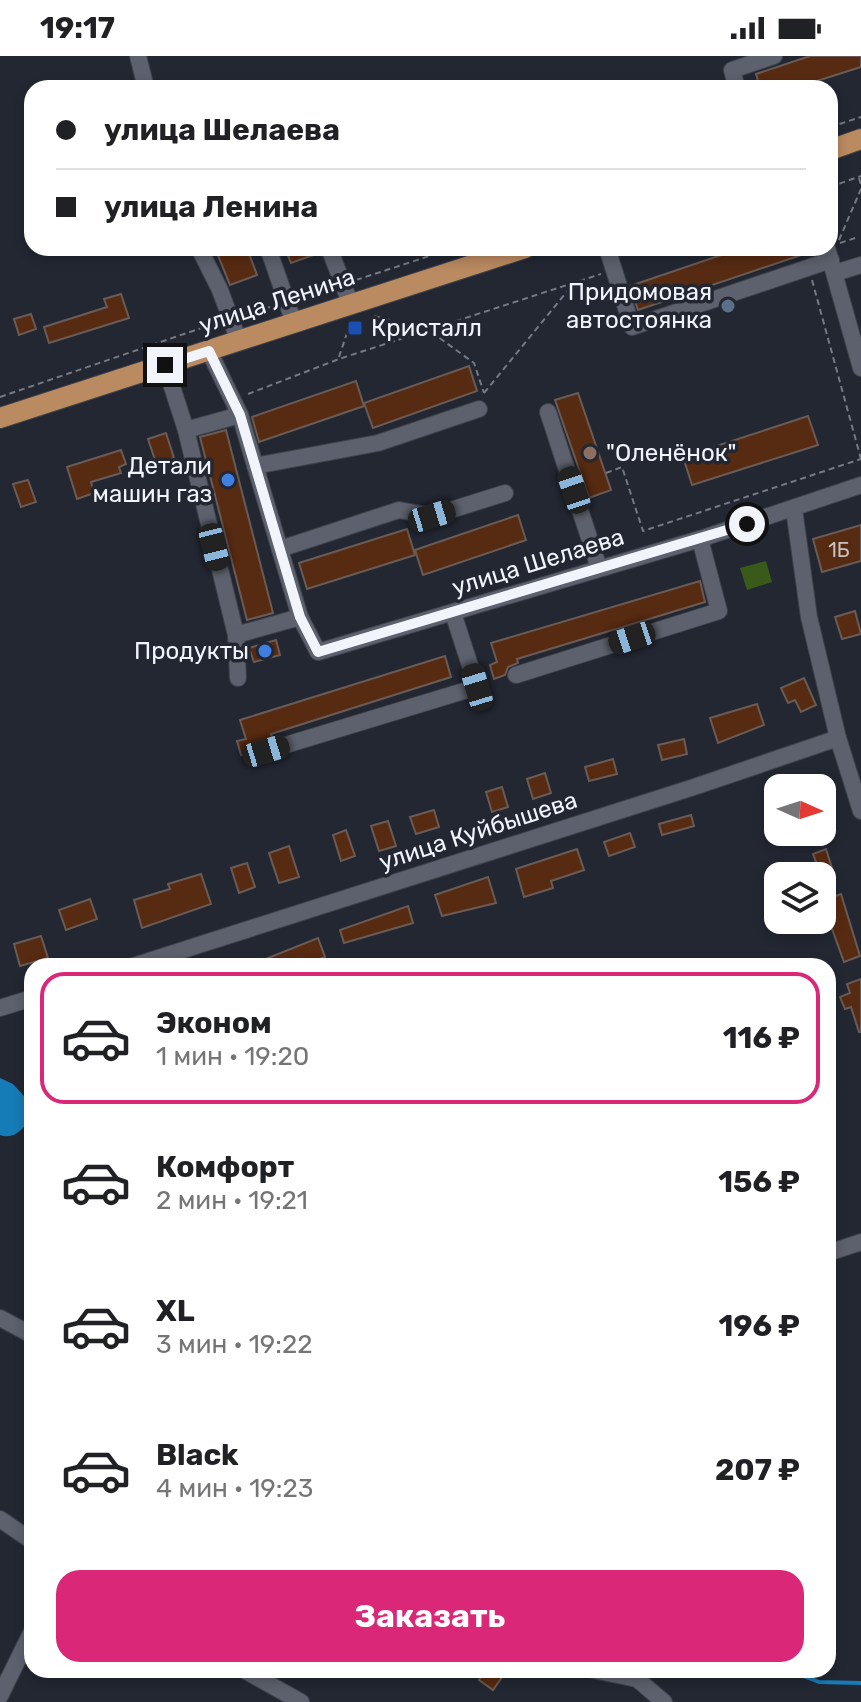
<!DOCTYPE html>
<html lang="ru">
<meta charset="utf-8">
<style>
body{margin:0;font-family:Rubik,sans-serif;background:#f2f2f2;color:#202124;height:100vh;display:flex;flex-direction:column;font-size:30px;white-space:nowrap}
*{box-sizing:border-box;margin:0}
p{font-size:26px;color:#757577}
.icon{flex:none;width:44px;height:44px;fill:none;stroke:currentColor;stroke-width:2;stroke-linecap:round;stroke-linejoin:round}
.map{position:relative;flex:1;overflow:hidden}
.sheet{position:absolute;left:24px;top:902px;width:812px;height:720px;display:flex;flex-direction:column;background:#fff;border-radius:24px;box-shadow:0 4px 12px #0003}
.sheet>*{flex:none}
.top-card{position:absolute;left:24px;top:24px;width:814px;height:176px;border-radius:24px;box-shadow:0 4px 12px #0003;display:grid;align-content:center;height:176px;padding:0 32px;background:#fff}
.needle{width:52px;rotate:93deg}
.fabs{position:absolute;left:764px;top:718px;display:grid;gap:16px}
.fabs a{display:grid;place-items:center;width:72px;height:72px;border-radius:16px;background:#fff;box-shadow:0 4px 12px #0003;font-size:40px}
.end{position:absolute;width:36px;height:36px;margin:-18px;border:10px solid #f1f4fb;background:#111;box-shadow:0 0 0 4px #111}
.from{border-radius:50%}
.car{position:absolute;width:24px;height:48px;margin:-24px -12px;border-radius:10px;box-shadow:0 0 6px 2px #0007;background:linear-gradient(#222 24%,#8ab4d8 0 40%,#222 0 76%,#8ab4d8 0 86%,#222 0)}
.top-card b{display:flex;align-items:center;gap:28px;height:76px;font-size:30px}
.top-card b+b{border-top:2px solid #e0e0e0}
.top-card i{width:20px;height:20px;background:#202124}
ul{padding:14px 0 0;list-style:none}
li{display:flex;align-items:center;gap:24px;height:132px;margin:0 16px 12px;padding:0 16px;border:4px solid transparent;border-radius:24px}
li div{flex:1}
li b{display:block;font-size:30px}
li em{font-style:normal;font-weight:700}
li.current{border-color:#db2777}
li>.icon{width:72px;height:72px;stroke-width:1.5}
.button{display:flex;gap:16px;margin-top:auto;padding:16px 32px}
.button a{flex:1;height:92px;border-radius:24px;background:#db2777;color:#fff;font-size:32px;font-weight:700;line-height:92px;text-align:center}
.status{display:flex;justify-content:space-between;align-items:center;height:56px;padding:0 40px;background:#fff;direction:ltr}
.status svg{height:22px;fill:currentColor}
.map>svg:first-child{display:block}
.green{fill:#3a5a1b}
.water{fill:#167cb7}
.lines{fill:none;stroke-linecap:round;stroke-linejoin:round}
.stream{stroke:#167cb7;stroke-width:4}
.building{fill:#572a12;stroke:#695b55;stroke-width:2}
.minor-casing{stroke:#3f424b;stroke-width:18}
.major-casing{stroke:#3f424b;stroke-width:22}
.path{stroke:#767983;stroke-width:2;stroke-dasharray:6 4;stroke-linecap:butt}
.minor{stroke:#5c616d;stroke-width:16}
.major{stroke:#ba8a60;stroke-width:20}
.route{stroke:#f1f4fb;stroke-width:10}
.service-dot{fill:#5c6f8a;stroke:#232732;stroke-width:3}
.transit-dot{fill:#1a4fb4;stroke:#232732;stroke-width:3}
.education-dot{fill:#8d6e63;stroke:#232732;stroke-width:3}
.shop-dot{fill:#3f7fe0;stroke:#232732;stroke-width:3}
.labels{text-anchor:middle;stroke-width:7;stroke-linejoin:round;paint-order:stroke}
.number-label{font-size:20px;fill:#cac2c1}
.poi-label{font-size:24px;fill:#f1f4fb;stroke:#232732;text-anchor:end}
.street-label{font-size:24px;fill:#f1f4fb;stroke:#232732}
</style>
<div class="status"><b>19:17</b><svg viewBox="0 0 49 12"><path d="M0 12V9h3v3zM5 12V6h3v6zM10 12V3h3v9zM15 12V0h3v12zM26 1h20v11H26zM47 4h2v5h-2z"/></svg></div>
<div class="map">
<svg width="861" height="1646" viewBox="0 0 861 1646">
<rect width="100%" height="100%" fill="#232732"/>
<polygon class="green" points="766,505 772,526 747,534 740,512"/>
<path class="water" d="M0 1022 13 1028 32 1049V1062C22 1073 15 1084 0 1079Z"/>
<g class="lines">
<polyline class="stream" points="788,1614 819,1626 861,1627"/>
</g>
<g class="building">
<polygon points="810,0 861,0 861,11 795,32 760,32 756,18"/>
<polygon points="215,192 247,192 257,219 230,229"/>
<polygon points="285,192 318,192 319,197 291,207"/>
<polygon points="742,192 816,194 638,254 630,230"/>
<polygon points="121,238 129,262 49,287 44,271 107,251 104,243"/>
<polygon points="31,258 36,273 19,279 14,263"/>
<polygon points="469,310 477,335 373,372 364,347"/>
<polygon points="356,325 364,350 259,386 252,361"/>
<polygon points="578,337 611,434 589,442 555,344"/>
<polygon points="808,360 818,389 692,429 683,401"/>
<polygon points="226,374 273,557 247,564 200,381"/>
<polygon points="166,377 174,402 156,407 148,383"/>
<polygon points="121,394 126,408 119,411 121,417 91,426 94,437 77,443 67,411"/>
<polygon points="28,424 36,446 21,451 13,428"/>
<polygon points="518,459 526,484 423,519 415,494"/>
<polygon points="861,469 861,505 822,516 813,483"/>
<polygon points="407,473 415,499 307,533 299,507"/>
<polygon points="700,525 705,546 517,603 518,607 508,611 505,619 494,623 490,609 497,606 491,587"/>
<polygon points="855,555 861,578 842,583 835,561"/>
<polygon points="276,584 280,599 254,606 249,592"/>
<polygon points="445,600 451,621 271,678 272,682 259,687 255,695 241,699 237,685 246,683 240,664"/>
<polygon points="804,622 816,649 801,656 795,644 788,647 781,632"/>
<polygon points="757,648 764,669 718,687 710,662"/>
<polygon points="684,683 687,698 662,704 658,689"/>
<polygon points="613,703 617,718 589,725 585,711"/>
<polygon points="545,717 551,737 533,743 527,723"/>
<polygon points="502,731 508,751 492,756 486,736"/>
<polygon points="434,754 439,771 416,778 410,761"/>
<polygon points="691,759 694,770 662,779 659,768"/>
<polygon points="388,765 396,790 379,795 371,770"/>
<polygon points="346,774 355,800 341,805 333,779"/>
<polygon points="630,777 635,791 609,800 604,786"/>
<polygon points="289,790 299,821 279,827 269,797"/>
<polygon points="577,793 584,814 551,825 553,832 524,841 516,813"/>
<polygon points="826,793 833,815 821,819 813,798"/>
<polygon points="247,807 255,831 239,837 231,812"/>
<polygon points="201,818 211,848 142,872 134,844 170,833 168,828"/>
<polygon points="488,821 496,847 442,860 435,839"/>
<polygon points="841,838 860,900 844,906 828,862 822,865 822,845"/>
<polygon points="90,843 97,863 66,874 59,854"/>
<polygon points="408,850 413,867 344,887 340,874"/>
<polygon points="41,880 48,902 20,910 14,888"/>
<polygon points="318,882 325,901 301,910 248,910"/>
<polygon points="861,923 861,976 859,976 851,951 845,953 840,941 850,937 847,928"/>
<polygon points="486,1614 507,1614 493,1634 479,1624"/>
</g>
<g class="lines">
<g class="minor-casing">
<g id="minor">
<polyline points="138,0 146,32"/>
<polyline points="737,32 732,14 774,0"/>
<polyline points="199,192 220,234 238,283"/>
<polyline points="268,192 294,267"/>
<polyline points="329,192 351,249"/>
<polyline points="607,192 632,271 831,204"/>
<polyline points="827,192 861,312"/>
<polyline points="835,217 861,209"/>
<polyline points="209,295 240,359 300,561 318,596 700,483 861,429"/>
<polyline points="165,309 186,374 236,579 300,561"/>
<polyline points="548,356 599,512"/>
<polyline points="186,374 240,359"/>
<polyline points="255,410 378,387 479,353"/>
<polyline points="794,453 809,561 838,682 861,755"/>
<polyline points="280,493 399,454 432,460 505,437"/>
<polyline points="236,579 238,622"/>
<polyline points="516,619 719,555 700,483"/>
<polyline points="266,695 477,631 453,557"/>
<polyline points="133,910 694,731 838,682"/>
<polyline points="0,952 32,942"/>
<polyline points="828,1197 861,1186"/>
<polyline points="0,1262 32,1279"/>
<polyline points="0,1463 32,1485"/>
<polyline points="244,1614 301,1646"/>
<polyline points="593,1614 637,1623 664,1646"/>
<polyline points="0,1640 32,1575"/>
</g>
</g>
<g class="major-casing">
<g id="major">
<polyline points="830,94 861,83"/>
<polyline points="0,362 525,192"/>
</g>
</g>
<g class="path">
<polyline points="830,71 861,61"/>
<polyline points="859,122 861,129"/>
<polyline points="830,131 861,120"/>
<polyline points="839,184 861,133"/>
<polyline points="840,187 858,181"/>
<polyline points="730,192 731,196"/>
<polyline points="624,199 645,192"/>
<polyline points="356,224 454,192"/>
<polyline points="812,224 861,403"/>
<polyline points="303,241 327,233"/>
<polyline points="245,258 274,250"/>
<polyline points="374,260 427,273 474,307 484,337"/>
<polyline points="339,301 351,265"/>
<polyline points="484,337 574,227"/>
<polyline points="248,338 339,303 601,218"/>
<polyline points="0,341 216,267"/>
<polyline points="606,417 622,411 643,475 861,403"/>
</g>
<use href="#minor" class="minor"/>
<use href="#major" class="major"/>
</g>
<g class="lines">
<polyline class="route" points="165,309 209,295 240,359 300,561 318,596 747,468"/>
</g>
<circle class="service-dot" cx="728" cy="250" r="8"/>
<rect class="transit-dot" x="347" y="264" width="16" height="16" rx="4"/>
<circle class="education-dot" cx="590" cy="397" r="8"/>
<g class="shop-dot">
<circle cx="228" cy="424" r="8"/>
<circle cx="265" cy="595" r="8"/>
</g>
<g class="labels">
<g class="number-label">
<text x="839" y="501">1Б</text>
</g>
<g class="poi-label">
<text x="712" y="244">Придомовая<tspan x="712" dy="28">автостоянка</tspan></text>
<text x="371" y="280" text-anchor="start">Кристалл</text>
<text x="606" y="405" text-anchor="start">"Оленёнок"</text>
<text x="212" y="418">Детали<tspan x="212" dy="28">машин газ</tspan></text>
<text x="249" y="603">Продукты</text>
</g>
<g class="street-label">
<text transform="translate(277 245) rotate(-18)" y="8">улица Ленина</text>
<text transform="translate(538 506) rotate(-17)" y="8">улица Шелаева</text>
<text transform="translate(478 775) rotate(-18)" y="8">улица Куйбышева</text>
</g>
</g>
</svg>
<div class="fabs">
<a><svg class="needle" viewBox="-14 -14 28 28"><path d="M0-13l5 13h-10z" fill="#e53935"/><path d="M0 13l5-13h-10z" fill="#757577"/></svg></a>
<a><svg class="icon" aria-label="layers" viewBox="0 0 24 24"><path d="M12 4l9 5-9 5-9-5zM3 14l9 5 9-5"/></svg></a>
</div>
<i class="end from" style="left:747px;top:468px"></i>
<i class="end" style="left:165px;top:309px"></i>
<i class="car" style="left:574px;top:434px;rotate:341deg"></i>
<i class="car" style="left:432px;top:460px;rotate:73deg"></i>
<i class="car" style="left:214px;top:491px;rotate:166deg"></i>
<i class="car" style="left:632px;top:582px;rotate:252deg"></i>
<i class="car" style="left:477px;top:631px;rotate:343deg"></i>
<i class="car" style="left:266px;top:695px;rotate:73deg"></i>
<div class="top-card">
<b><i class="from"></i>улица Шелаева</b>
<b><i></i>улица Ленина</b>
</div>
<section class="sheet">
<ul>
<li class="current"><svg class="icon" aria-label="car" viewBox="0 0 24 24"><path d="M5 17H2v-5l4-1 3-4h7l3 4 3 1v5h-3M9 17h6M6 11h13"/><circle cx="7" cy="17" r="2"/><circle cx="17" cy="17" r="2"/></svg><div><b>Эконом</b><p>1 мин · 19:20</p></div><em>116 ₽</em></li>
<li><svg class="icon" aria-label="car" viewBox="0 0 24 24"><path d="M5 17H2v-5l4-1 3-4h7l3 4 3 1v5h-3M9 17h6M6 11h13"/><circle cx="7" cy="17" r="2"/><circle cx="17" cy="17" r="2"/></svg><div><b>Комфорт</b><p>2 мин · 19:21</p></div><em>156 ₽</em></li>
<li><svg class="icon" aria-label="car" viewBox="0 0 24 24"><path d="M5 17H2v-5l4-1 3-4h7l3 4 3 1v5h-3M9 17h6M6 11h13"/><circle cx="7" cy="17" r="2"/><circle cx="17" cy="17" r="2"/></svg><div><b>XL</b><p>3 мин · 19:22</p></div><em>196 ₽</em></li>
<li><svg class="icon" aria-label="car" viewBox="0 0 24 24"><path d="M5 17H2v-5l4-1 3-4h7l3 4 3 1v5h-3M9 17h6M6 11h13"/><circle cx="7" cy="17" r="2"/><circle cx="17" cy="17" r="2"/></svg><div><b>Black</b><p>4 мин · 19:23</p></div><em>207 ₽</em></li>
</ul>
<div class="button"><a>Заказать</a></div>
</section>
</div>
